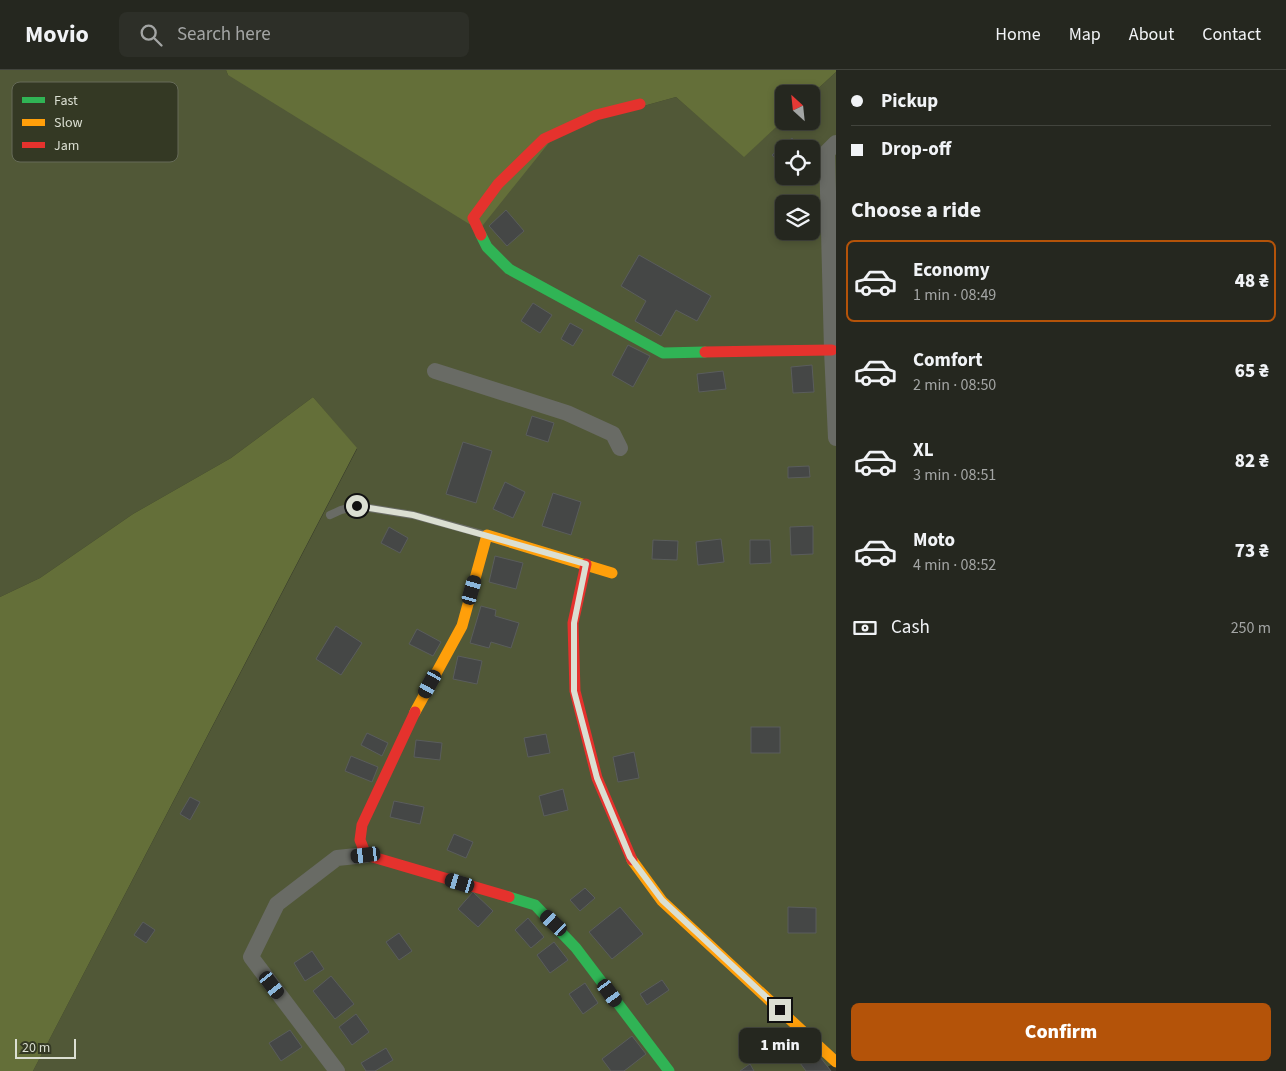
<!DOCTYPE html>
<meta charset="utf-8">
<style>
body{margin:0;font-family:"Source Sans 3",sans-serif;background:#2d2f28;color:#f1f3f6;height:100vh;display:flex;flex-direction:column;font-size:19px;white-space:nowrap}
*{box-sizing:border-box;margin:0}
p{font-size:16px;color:#a3a5a4}
.icon{flex:none;width:28px;height:28px;fill:none;stroke:currentColor;stroke-width:2;stroke-linecap:round;stroke-linejoin:round}
.map{position:relative;flex:1;overflow:hidden}
.drawer{display:flex;flex-direction:column;background:#25271f;width:450px}
.drawer>*{flex:none}
.top-card{display:grid;align-content:center;height:110px;padding:0 15px;background:#25271f}
.needle{width:32px;rotate:333deg}
.controls{position:absolute;left:775px;top:15px;display:grid;gap:10px}
.controls a{display:grid;place-items:center;width:45px;height:45px;border-radius:8px;background:#25271f;box-shadow:0 2px 8px #0003,0 0 0 1px #42443d;font-size:25px}
.scale{position:absolute;left:15px;bottom:12px;width:61px;box-sizing:border-box;padding-left:5px;border:2px solid #dbdfd2;border-top:0;font-size:14px;line-height:18px;white-space:nowrap;color:#dbdfd2;-webkit-text-stroke:4px #343924;paint-order:stroke}
.end{position:absolute;width:22px;height:22px;margin:-11px;border:6px solid #dbdfd2;background:#111;box-shadow:0 0 0 2px #111}
.from{border-radius:50%}
.bubble{position:absolute;height:35px;border-radius:8px;background:#25271f;box-shadow:0 2px 8px #0003,0 0 0 1px #42443d;font-size:16px;font-weight:800;line-height:35px;text-align:center}
.car{position:absolute;width:15px;height:30px;margin:-15px -8px;border-radius:6px;box-shadow:0 0 4px 1px #0007;background:linear-gradient(#222 24%,#8ab4d8 0 40%,#222 0 76%,#8ab4d8 0 86%,#222 0)}
.top-card b{display:flex;align-items:center;gap:18px;height:48px;font-size:19px}
.top-card b+b{border-top:1px solid #42443d}
.top-card i{width:12px;height:12px;background:#f1f3f6}
ul{padding:0;list-style:none}
li{display:flex;align-items:center;gap:15px;height:82px;margin:0 10px 8px;padding:0 5px;border:2px solid transparent;border-radius:8px}
li div{flex:1}
li b{display:block;font-size:19px}
li em{font-style:normal;font-weight:800}
li.on{border-color:#b45309}
li>.icon{width:45px;height:45px;stroke-width:1.5}
h2{padding:0 15px;font-size:22px;line-height:60px}
.pay{display:flex;align-items:center;gap:12px;height:55px;padding:0 15px;font-size:19px}
.pay p{margin-inline-start:auto}
.cta{display:flex;gap:10px;margin-top:auto;padding:10px 15px}
.cta a{flex:1;height:58px;border-radius:8px;background:#b45309;color:#fff;font-size:20px;font-weight:800;line-height:58px;text-align:center}
header{display:flex;align-items:center;gap:30px;box-sizing:border-box;height:70px;padding:0 25px;background:#25271f;border-bottom:1px solid #42443d}
header strong{font-size:24px}
nav{display:flex;gap:28px;margin-inline-start:auto;font-size:18px}
.search{width:350px;height:45px;background:#2d2f28;display:flex;align-items:center;gap:12px;box-sizing:border-box;padding:0 18px;border-radius:8px;color:#a3a5a4;font-size:19px}
main{display:flex;flex:1;min-height:0}
.map>svg:first-child{display:block}
.green{fill:#515837;fill-rule:evenodd}
.forest{fill:#646f39}
.building{fill:#454746;stroke:#5a5d5c}
.lines{fill:none;stroke-linecap:round;stroke-linejoin:round}
.lane{stroke:#696b65;stroke-width:8}
.street{stroke:#696b65;stroke-width:16}
.fast{stroke:#30b455;stroke-width:11}
.slow{stroke:#ff9f0a;stroke-width:11}
.jam{stroke:#e5322d;stroke-width:11}
.route{stroke:#dbdfd2;stroke-width:6}
.key{fill:#343924;stroke:#666b58;stroke-width:1}
.key-label{font-size:14px;fill:#dbdfd2}
</style>
<header>
<strong>Movio</strong>
<div class="search"><svg class="icon" aria-label="search" viewBox="0 0 24 24"><circle cx="10" cy="10" r="6"/><path d="M15 15l6 6"/></svg>Search here</div>
<nav><a>Home</a><a>Map</a><a>About</a><a>Contact</a></nav>
</header>
<main>
<div class="map">
<svg width="836" height="1001" viewBox="0 0 836 1001">
<rect width="100%" height="100%" fill="#313429"/>
<path class="green" d="M0 0H226L228 5 560 59 676 27 744 86 784 50 811 51V25L836 2V993L818 1001H33L357 379 313 327 231 388 133 444 40 508 0 527ZM784 79H811V106H784ZM784 134H811V161H784Z"/>
<g class="forest">
<polygon points="226,0 836,0 836,2 811,25 784,24 784,50 744,87 676,27 560,59 479,160 228,5"/>
<polygon points="313,327 357,378 33,1001 0,1001 0,527 40,508 133,444 231,388"/>
</g>
<g class="building">
<polygon points="792,68 801,79 784,79 784,98 772,85"/>
<polygon points="506,140 524,161 507,176 489,156"/>
<polygon points="639,185 711,226 697,251 676,240 661,266 635,251 646,231 621,216"/>
<polygon points="533,233 552,245 540,263 521,251"/>
<polygon points="570,253 583,260 573,276 561,269"/>
<polygon points="628,275 650,286 633,317 612,305"/>
<polygon points="812,295 814,322 793,323 791,297"/>
<polygon points="723,301 726,319 699,322 697,304"/>
<polygon points="532,346 554,353 548,372 526,365"/>
<polygon points="463,372 492,381 476,433 446,424"/>
<polygon points="809,396 810,407 788,408 788,397"/>
<polygon points="505,412 525,422 513,448 493,439"/>
<polygon points="553,423 581,432 571,465 542,456"/>
<polygon points="813,456 813,484 791,485 790,457"/>
<polygon points="389,457 408,468 400,483 381,473"/>
<polygon points="721,469 724,492 698,495 696,472"/>
<polygon points="653,470 678,471 677,490 652,489"/>
<polygon points="750,470 770,470 771,493 750,494"/>
<polygon points="495,486 523,493 516,519 489,512"/>
<polygon points="481,536 496,540 495,546 519,553 511,578 491,572 489,578 470,573"/>
<polygon points="336,556 362,573 341,605 316,589"/>
<polygon points="417,559 441,572 433,586 409,574"/>
<polygon points="458,586 482,591 477,614 453,609"/>
<rect x="751" y="657" width="29" height="26"/>
<polygon points="367,663 388,673 382,686 361,675"/>
<polygon points="546,664 550,683 528,687 524,668"/>
<polygon points="416,670 442,673 440,690 414,687"/>
<polygon points="634,682 639,708 618,712 613,687"/>
<polygon points="351,686 378,697 372,712 345,701"/>
<polygon points="563,719 568,740 544,746 539,726"/>
<polygon points="190,727 200,732 190,750 180,744"/>
<polygon points="394,731 424,737 420,754 390,747"/>
<polygon points="454,764 473,772 466,788 447,780"/>
<polygon points="585,818 595,828 580,841 570,830"/>
<polygon points="473,822 493,841 478,857 458,839"/>
<polygon points="620,837 643,864 612,889 589,862"/>
<polygon points="788,837 816,838 816,863 788,863"/>
<polygon points="528,848 544,867 531,878 515,860"/>
<polygon points="143,852 155,860 146,873 134,865"/>
<polygon points="399,863 412,881 399,890 386,872"/>
<polygon points="554,872 568,890 550,903 537,885"/>
<polygon points="312,881 324,899 305,911 294,893"/>
<polygon points="331,906 354,934 335,949 313,921"/>
<polygon points="662,910 669,920 647,935 640,924"/>
<polygon points="585,913 598,933 583,944 569,924"/>
<polygon points="356,944 369,962 352,975 339,957"/>
<polygon points="290,960 302,977 281,991 269,973"/>
<polygon points="803,965 831,1001 806,1001 788,977"/>
<polygon points="632,966 646,984 624,1001 611,1001 602,989"/>
<polygon points="386,978 393,990 375,1001 366,1001 361,993"/>
<polygon points="750,994 754,1001 740,1001"/>
</g>
<g class="lines">
<polyline class="lane" points="330,445 341,440 357,436 413,445 486,465"/>
<g class="street">
<polyline points="836,73 827,82 832,280 836,368"/>
<polyline points="435,301 567,343 613,364 620,378"/>
<polyline points="337,1001 251,887 277,834 337,788 366,785"/>
</g>
<g class="fast">
<polyline points="481,165 487,177 509,199 663,283 705,282"/>
<polyline points="509,827 535,835 576,878 669,1001"/>
</g>
<g class="slow">
<polyline points="415,642 462,556 487,465 612,503"/>
<polyline points="632,790 662,831 836,992"/>
</g>
<g class="jam">
<polyline points="481,165 473,148 498,114 544,69 596,45 640,34"/>
<polyline points="705,282 832,280"/>
<polyline points="586,494 573,553 575,621 597,708 632,790"/>
<polyline points="415,642 362,755 360,770 366,785 509,827"/>
</g>
</g>
<g class="lines">
<polyline class="route" points="357,436 413,445 586,494 574,553 574,621 597,708 630,787 662,830 780,940"/>
</g>
<rect x="12" y="12" width="166" height="80" rx="8" class="key"/>
<rect x="22" y="27" width="23" height="6" fill="#30b455"/>
<rect x="22" y="49" width="23" height="7" fill="#ff9f0a"/>
<rect x="22" y="72" width="23" height="6" fill="#e5322d"/>
<g class="key-label">
<text x="54" y="35">Fast</text>
<text x="54" y="57">Slow</text>
<text x="54" y="80">Jam</text>
</g>
</svg>
<div class="controls">
<a><svg class="needle" viewBox="-14 -14 28 28"><path d="M0-13l5 13h-10z" fill="#e53935"/><path d="M0 13l5-13h-10z" fill="#a3a5a4"/></svg></a>
<a><svg class="icon" aria-label="locate" viewBox="0 0 24 24"><circle cx="12" cy="12" r="6"/><path d="M12 2v4M12 18v4M2 12h4M18 12h4"/></svg></a>
<a><svg class="icon" aria-label="layers" viewBox="0 0 24 24"><path d="M12 4l9 5-9 5-9-5zM3 14l9 5 9-5"/></svg></a>
</div>
<div class="scale">20 m</div>
<i class="end from" style="left:357px;top:436px"></i>
<i class="end" style="left:780px;top:940px"></i>
<div class="bubble" style="left:739px;top:958px;width:82px">1 min</div>
<i class="car" style="left:472px;top:520px;rotate:16deg"></i>
<i class="car" style="left:430px;top:614px;rotate:209deg"></i>
<i class="car" style="left:366px;top:785px;rotate:263deg"></i>
<i class="car" style="left:460px;top:813px;rotate:287deg"></i>
<i class="car" style="left:554px;top:853px;rotate:313deg"></i>
<i class="car" style="left:272px;top:915px;rotate:143deg"></i>
<i class="car" style="left:610px;top:923px;rotate:144deg"></i>
</div>
<section class="drawer">
<div class="top-card">
<b><i class="from"></i>Pickup</b>
<b><i></i>Drop-off</b>
</div>
<h2>Choose a ride</h2>
<ul>
<li class="on"><svg class="icon" aria-label="car" viewBox="0 0 24 24"><path d="M5 17H2v-5l4-1 3-4h7l3 4 3 1v5h-3M9 17h6M6 11h13"/><circle cx="7" cy="17" r="2"/><circle cx="17" cy="17" r="2"/></svg><div><b>Economy</b><p>1 min · 08:49</p></div><em>48 ₴</em></li>
<li><svg class="icon" aria-label="car" viewBox="0 0 24 24"><path d="M5 17H2v-5l4-1 3-4h7l3 4 3 1v5h-3M9 17h6M6 11h13"/><circle cx="7" cy="17" r="2"/><circle cx="17" cy="17" r="2"/></svg><div><b>Comfort</b><p>2 min · 08:50</p></div><em>65 ₴</em></li>
<li><svg class="icon" aria-label="car" viewBox="0 0 24 24"><path d="M5 17H2v-5l4-1 3-4h7l3 4 3 1v5h-3M9 17h6M6 11h13"/><circle cx="7" cy="17" r="2"/><circle cx="17" cy="17" r="2"/></svg><div><b>XL</b><p>3 min · 08:51</p></div><em>82 ₴</em></li>
<li><svg class="icon" aria-label="car" viewBox="0 0 24 24"><path d="M5 17H2v-5l4-1 3-4h7l3 4 3 1v5h-3M9 17h6M6 11h13"/><circle cx="7" cy="17" r="2"/><circle cx="17" cy="17" r="2"/></svg><div><b>Moto</b><p>4 min · 08:52</p></div><em>73 ₴</em></li>
</ul>
<div class="pay"><svg class="icon" aria-label="cash" viewBox="0 0 24 24"><path d="M3 7h18v10H3z"/><circle cx="12" cy="12" r="2"/></svg>Cash<p>250 m</p></div>
<div class="cta"><a>Confirm</a></div>
</section>
</main>
